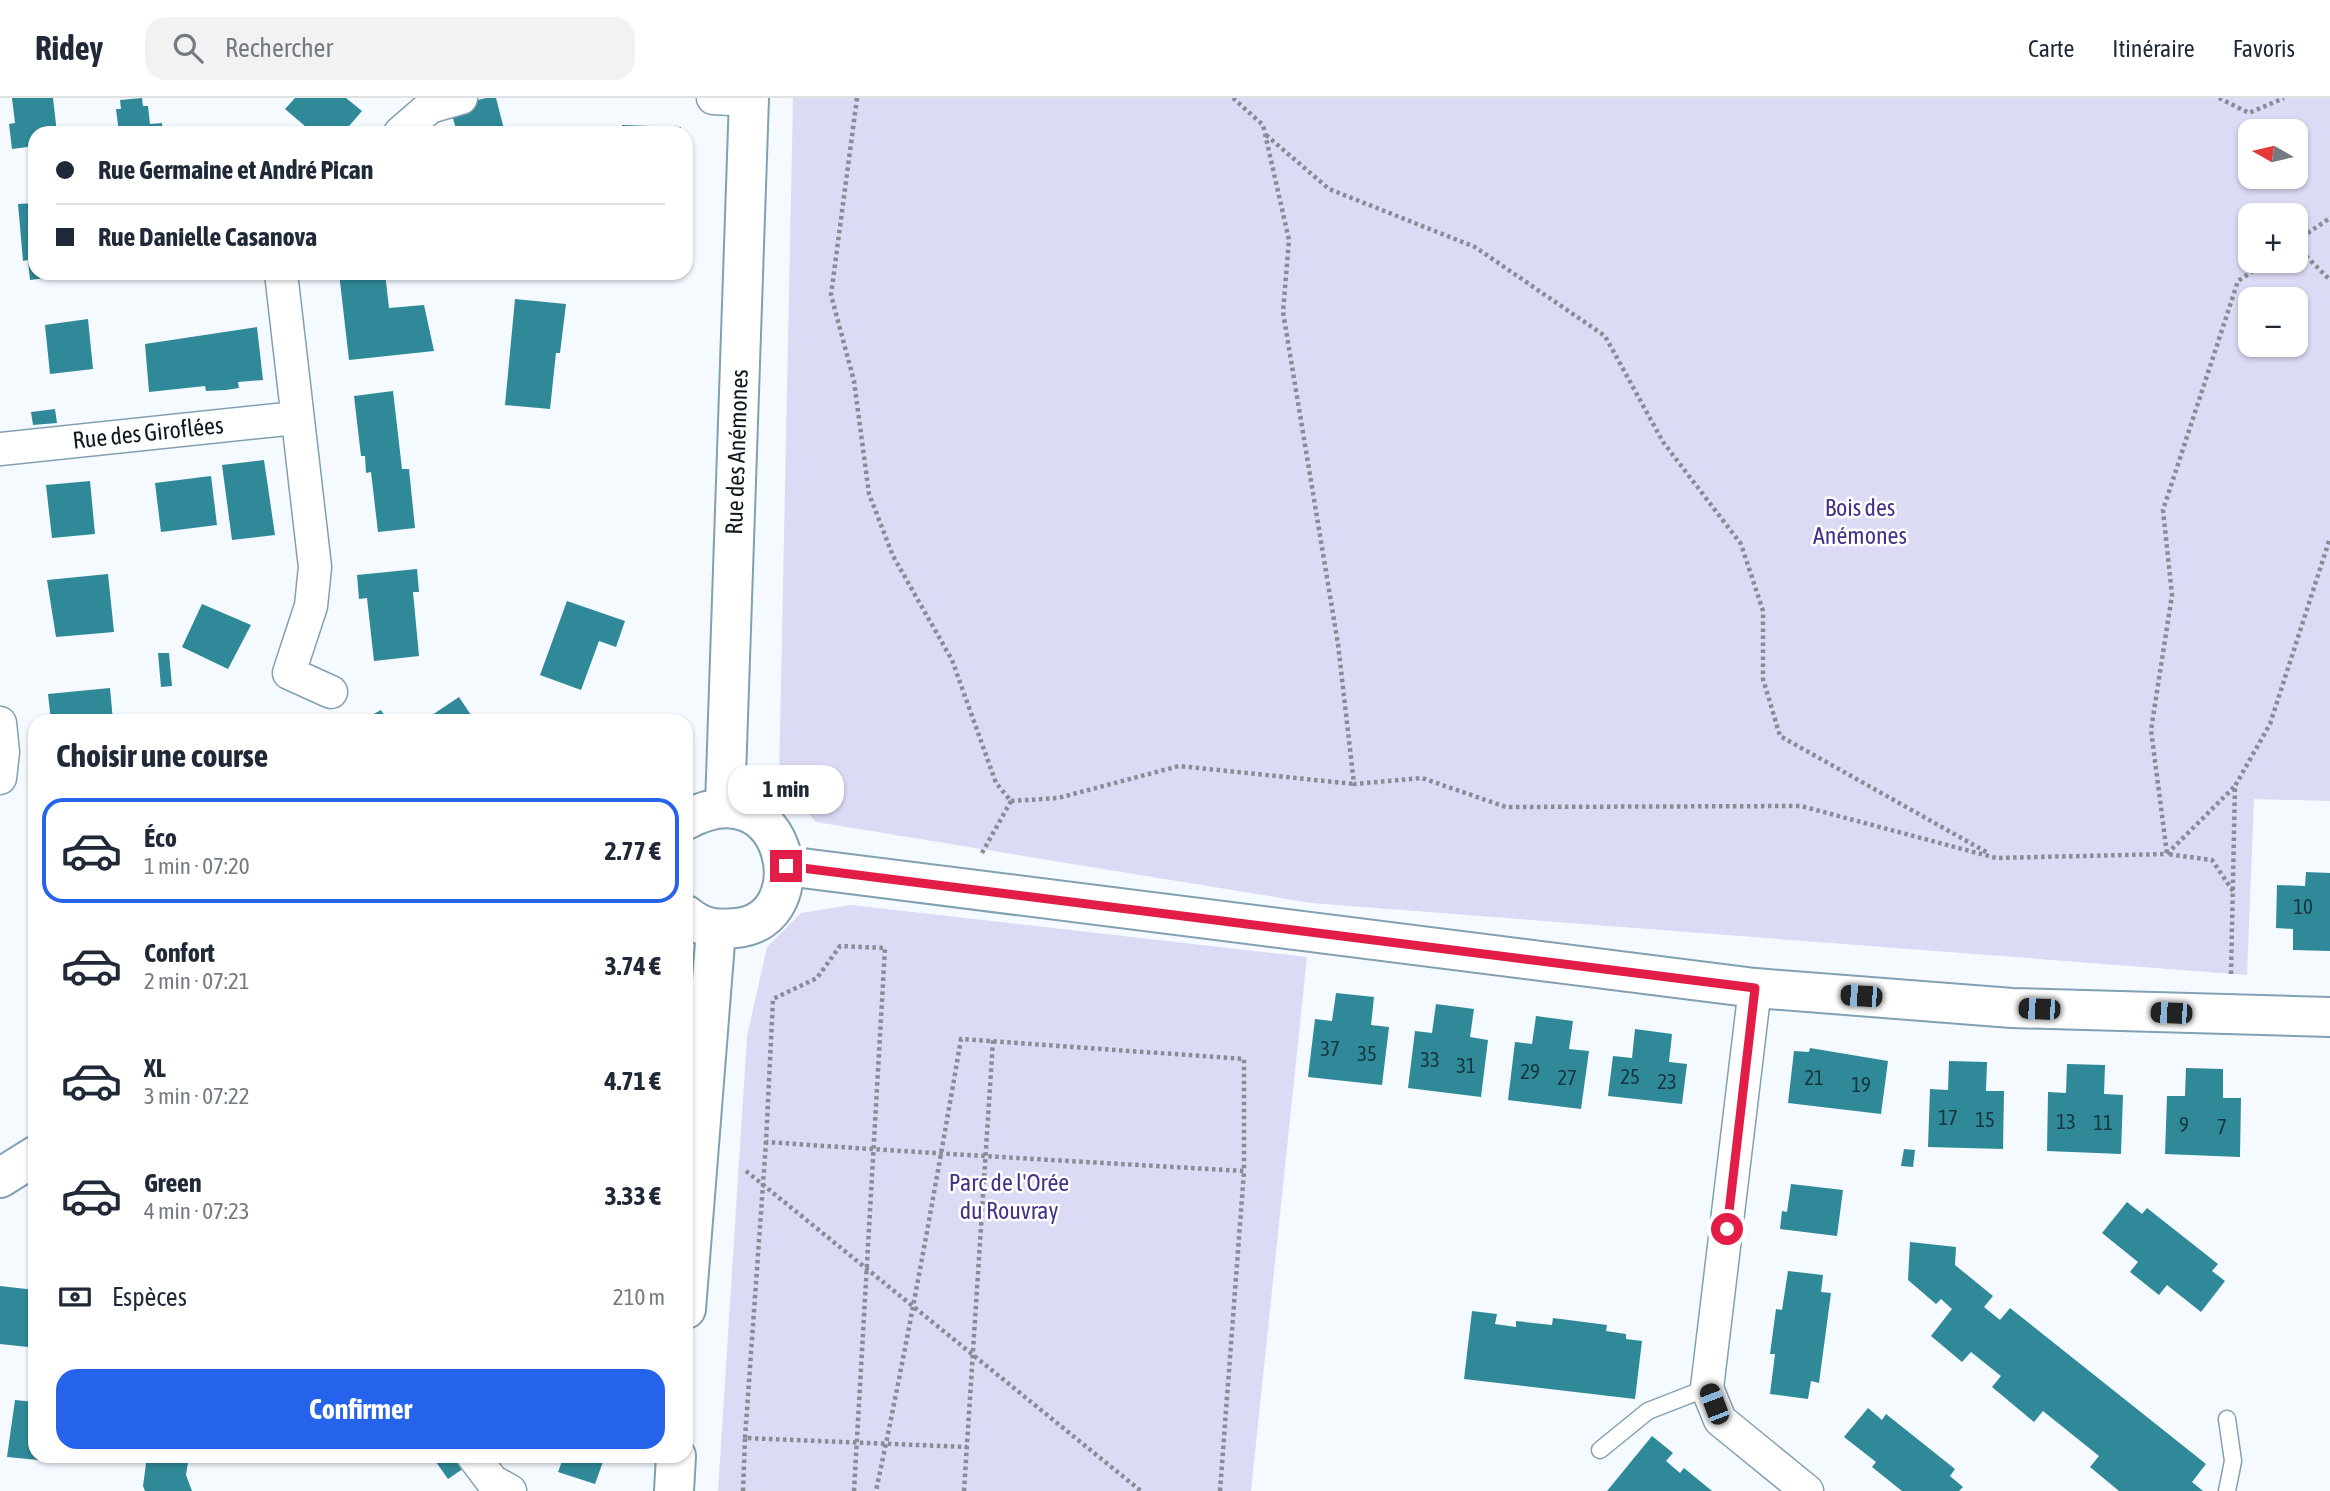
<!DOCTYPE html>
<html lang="fr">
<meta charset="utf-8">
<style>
body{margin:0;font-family:"Asap Condensed",sans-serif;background:#f2f2f3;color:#1f2937;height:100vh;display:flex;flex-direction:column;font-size:26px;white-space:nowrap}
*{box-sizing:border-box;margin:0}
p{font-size:23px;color:#747a83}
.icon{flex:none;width:38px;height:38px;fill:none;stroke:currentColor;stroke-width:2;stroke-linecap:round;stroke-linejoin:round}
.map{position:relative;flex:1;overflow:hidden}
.sheet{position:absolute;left:28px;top:616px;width:665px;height:749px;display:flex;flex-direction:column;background:#fff;border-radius:21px;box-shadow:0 2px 5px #0004}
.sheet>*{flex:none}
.banner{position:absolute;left:28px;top:28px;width:665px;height:154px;border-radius:21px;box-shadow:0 2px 5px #0004;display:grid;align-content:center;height:154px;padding:0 28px;background:#fff}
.needle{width:46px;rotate:278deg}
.controls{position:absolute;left:2238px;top:21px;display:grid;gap:14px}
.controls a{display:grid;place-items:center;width:70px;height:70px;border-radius:14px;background:#fff;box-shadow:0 2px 5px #0004;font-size:35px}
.end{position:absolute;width:32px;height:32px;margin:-16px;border:9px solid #e11d48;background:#fff;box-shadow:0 0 0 4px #fff}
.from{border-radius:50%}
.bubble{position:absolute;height:49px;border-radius:21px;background:#fff;box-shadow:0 2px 5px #0004;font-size:23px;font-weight:700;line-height:49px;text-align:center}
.car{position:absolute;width:21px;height:42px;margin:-21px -10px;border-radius:9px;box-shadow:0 0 5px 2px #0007;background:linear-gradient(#222 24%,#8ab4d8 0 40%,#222 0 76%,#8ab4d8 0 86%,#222 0)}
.banner b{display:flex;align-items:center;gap:24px;height:66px;font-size:26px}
.banner b+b{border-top:2px solid #e0e1e3}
.banner i{width:18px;height:18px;background:#1f2937}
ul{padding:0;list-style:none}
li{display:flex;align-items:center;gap:21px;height:105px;margin:0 14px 10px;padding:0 14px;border:4px solid transparent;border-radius:21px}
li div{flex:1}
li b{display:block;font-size:26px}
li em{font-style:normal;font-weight:700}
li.active{border-color:#2563eb}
li>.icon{width:63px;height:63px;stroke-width:1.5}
h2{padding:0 28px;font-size:32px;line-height:84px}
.pay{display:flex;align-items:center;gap:18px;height:77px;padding:0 28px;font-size:26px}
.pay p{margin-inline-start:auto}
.button{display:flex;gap:14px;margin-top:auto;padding:14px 28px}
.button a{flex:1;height:80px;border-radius:21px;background:#2563eb;color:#fff;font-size:28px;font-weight:700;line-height:80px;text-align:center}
header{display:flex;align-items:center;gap:42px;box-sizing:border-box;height:98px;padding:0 35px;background:#fff;border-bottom:2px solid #e0e1e3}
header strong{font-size:33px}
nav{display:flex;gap:38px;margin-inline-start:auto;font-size:24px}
.search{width:490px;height:63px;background:#f2f2f3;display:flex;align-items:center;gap:18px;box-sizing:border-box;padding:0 24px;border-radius:21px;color:#747a83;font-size:26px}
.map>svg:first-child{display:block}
.green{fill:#dcdbf5;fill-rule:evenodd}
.building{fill:#308998}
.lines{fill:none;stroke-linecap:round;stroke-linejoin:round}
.lane-casing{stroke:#82a0b3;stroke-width:19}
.street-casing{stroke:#82a0b3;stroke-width:35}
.secondary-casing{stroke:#82a0b3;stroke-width:42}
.path{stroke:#858e94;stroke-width:4.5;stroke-dasharray:3.5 3.5;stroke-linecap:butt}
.lane{stroke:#fff;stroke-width:16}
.street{stroke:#fff;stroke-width:32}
.secondary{stroke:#fff;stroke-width:38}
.route{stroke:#e11d48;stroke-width:9}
.labels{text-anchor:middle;stroke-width:5;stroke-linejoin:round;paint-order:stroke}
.number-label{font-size:21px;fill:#16363f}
.street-label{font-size:24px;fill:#0e1a21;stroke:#fff}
.park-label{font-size:24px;fill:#433288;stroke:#fff}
</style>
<header>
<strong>Ridey</strong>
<div class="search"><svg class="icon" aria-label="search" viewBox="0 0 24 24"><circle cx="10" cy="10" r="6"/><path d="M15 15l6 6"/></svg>Rechercher</div>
<nav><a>Carte</a><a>Itinéraire</a><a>Favoris</a></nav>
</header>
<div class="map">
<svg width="2330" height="1393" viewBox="0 0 2330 1393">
<rect width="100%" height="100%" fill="#f4faff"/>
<g class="green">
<path d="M793 0H2330V703L2254 701 2247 877 1311 805 816 724 779 683ZM2250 33H2296V79H2250ZM2250 117H2296V163H2250ZM2250 201H2296V247H2250Z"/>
<polygon points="851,807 1307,859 1251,1393 718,1393 747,938 767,849 801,815"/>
</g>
<g class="building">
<polygon points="12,0 53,0 57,35 35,35 35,48 12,51 9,26 15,25"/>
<polygon points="142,0 143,8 148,8 150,26 162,25 163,35 119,35 116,11 121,11 120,2"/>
<polygon points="295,0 346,0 362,13 343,35 313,35 285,11"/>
<polygon points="486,0 496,0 505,35 457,35 450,9"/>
<polygon points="622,27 681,29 680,35 622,35"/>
<polygon points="35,105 35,175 62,175 62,178 30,182 28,162 23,163 18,106"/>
<polygon points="339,175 385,175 389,210 424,207 434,253 349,262"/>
<polygon points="515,201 566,206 560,255 556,255 550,311 505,307"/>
<polygon points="88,221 93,271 50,276 45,227"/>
<polygon points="257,229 263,282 238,284 239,290 226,292 206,293 205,288 149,294 145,246"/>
<polygon points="393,293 402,371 409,371 415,430 378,434 371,374 366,375 365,358 361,358 354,298"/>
<polygon points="55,311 57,325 33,327 31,314"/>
<polygon points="264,362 275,437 232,442 222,367"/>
<polygon points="211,378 217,427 161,434 155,385"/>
<polygon points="90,383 95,436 52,440 46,387"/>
<polygon points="417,471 419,494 413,494 419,558 374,563 367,500 359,501 357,477"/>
<polygon points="108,476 114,534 56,539 47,482"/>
<polygon points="567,503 625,523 616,549 599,543 581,592 540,577"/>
<polygon points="202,506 251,527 228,571 182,549"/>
<polygon points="158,555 169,555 172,588 161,589"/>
<polygon points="110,590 113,623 51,623 48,596"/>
<polygon points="459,599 475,623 423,623"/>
<polygon points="381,612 388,623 368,623 366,620"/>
<polygon points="2306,774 2330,775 2330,853 2293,852 2293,831 2276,830 2277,787 2305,788"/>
<polygon points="1336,895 1374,899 1371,927 1389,929 1382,987 1308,979 1315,921 1332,923"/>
<polygon points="1436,906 1474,911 1470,939 1488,942 1481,999 1408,990 1415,933 1432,935"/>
<polygon points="1536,918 1573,923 1569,951 1589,953 1581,1011 1508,1002 1515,944 1532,946"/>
<polygon points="1635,931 1672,936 1669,964 1687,966 1682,1006 1608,998 1613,958 1632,960"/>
<polygon points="1810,950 1888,963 1881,1016 1788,1005 1794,953 1809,954"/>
<polygon points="1949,963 1987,964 1986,993 2004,993 2003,1051 1928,1049 1930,991 1948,992"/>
<polygon points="2067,966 2105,967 2104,996 2123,997 2121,1056 2047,1053 2048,994 2066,995"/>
<polygon points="2186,970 2223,971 2223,1000 2241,1000 2240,1059 2165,1056 2167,998 2185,998"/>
<polygon points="1904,1051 1915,1052 1913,1069 1901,1068"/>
<polygon points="1791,1086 1843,1092 1837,1138 1780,1131 1782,1113 1787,1114"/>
<polygon points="2127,1104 2142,1116 2147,1110 2218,1166 2212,1173 2225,1183 2201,1214 2167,1187 2159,1197 2130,1174 2138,1164 2102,1135"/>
<polygon points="1910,1144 1956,1149 1955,1167 1993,1198 1984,1209 2000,1222 2010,1210 2206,1366 2192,1384 2203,1393 2119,1393 2090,1369 2099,1358 2043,1313 2034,1324 1992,1289 2001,1278 1971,1254 1962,1264 1931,1238 1952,1211 1941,1201 1936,1206 1908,1182"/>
<polygon points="1788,1173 1823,1177 1821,1194 1831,1195 1819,1285 1811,1283 1808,1301 1770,1296 1775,1256 1770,1256 1776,1211 1782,1212"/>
<polygon points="0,1188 35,1192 28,1249 0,1246"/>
<polygon points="1472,1213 1497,1216 1495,1226 1516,1229 1516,1223 1552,1227 1553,1220 1607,1227 1606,1233 1626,1236 1626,1241 1642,1243 1635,1301 1464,1281"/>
<polygon points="15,1302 35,1304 35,1358 50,1358 49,1363 7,1359"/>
<polygon points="1868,1310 1882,1322 1886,1316 1955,1371 1950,1378 1963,1389 1959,1393 1902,1393 1872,1369 1876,1364 1844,1339"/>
<polygon points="1652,1338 1673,1355 1666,1363 1680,1375 1684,1370 1712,1393 1607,1393"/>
<polygon points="147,1358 189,1358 186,1377 192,1393 145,1393 143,1388"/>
<polygon points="444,1358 460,1358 467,1368 448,1381 436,1364"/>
<polygon points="564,1358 605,1358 595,1386 558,1374"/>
</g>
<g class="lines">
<g class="lane-casing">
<g id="lane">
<polyline points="2227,1321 2233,1363 2227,1393"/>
<polyline points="1600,1352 1648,1313 1707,1290"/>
</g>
</g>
<g class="street-casing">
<g id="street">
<polyline points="713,0 749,2"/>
<polyline points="400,35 430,9 461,0"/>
<polyline points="281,175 315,469 311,508 289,575 331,594"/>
<polyline points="0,351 296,320"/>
<polyline points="0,625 3,654 0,680"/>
<polyline points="1755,890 1707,1290 1720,1322 1807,1393"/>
<polyline points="473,1358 492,1383 510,1393"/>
</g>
</g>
<g class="secondary-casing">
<g id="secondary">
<polyline points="725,708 749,0"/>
<path d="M686 722C788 667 819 823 736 830 715 832 702 830 686 817"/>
<polyline points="786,768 1755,890 2012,910 2330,919"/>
<polyline points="0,1080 35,1058"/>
<polyline points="686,1211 716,832"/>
<polyline points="674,1393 676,1358"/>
</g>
</g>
<g class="path">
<polyline points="857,0 831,197 854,283 869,396 893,458 952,562 996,685 1011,703"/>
<polyline points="1233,0 1263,27 1289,142 1283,214 1338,546 1354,686 1422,680 1506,709 1801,708 1996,760 2167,756 2235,688"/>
<polyline points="2219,0 2249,15 2284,0"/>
<polyline points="1266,37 1329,91 1475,149 1605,238 1663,344 1741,446 1763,513 1763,581 1780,638 1988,755"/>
<polyline points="2296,143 2330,120"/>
<polyline points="2296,148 2330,182"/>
<polyline points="1011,703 1058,700 1179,668 1354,686"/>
<polyline points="982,755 1011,703"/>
<polyline points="2233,793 2212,762 2167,756 2151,632 2172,497 2163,412 2238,183 2268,163"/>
<polyline points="2231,876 2235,688 2270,626 2330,440"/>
<polyline points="746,1073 1141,1393"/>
<polyline points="745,1340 766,1044"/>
<polyline points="743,1393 745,1340 967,1349"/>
<path d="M854 1393 885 850 840 848 817 880 773 901 766 1044C925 1055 1085 1064 1244 1073V961L961 941C935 1092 908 1243 876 1393"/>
<polyline points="964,1393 993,942"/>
<polyline points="1220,1393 1244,1073"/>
</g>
<use href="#lane" class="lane"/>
<use href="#street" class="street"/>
<use href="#secondary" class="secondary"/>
</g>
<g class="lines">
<polyline class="route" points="786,768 1755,890 1727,1131"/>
</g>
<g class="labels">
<g class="number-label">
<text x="2303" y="816">10</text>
<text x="1330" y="958">37</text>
<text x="1367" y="963">35</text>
<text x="1430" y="969">33</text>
<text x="1466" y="975">31</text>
<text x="1530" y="981">29</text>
<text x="1630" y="986">25</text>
<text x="1567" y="987">27</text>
<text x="1814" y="987">21</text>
<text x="1667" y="991">23</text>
<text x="1861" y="994">19</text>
<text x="1948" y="1027">17</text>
<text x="1985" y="1029">15</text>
<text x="2066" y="1031">13</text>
<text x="2103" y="1032">11</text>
<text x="2184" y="1034">9</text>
<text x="2222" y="1036">7</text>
</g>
<g class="street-label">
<text transform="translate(148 335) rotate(-6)" y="8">Rue des Giroflées</text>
<text transform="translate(737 354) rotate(-88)" y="8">Rue des Anémones</text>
</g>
<g class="park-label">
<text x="1860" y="418">Bois des<tspan x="1860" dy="28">Anémones</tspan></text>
<text x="1009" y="1093">Parc de l'Orée<tspan x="1009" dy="28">du Rouvray</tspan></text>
</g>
</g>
</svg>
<div class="controls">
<a><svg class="needle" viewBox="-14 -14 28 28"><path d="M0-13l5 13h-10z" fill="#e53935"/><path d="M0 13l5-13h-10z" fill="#747a83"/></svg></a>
<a>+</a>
<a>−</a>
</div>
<i class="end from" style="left:1727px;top:1131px"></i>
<i class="end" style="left:786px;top:768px"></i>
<div class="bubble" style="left:728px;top:667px;width:116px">1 min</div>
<i class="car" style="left:1861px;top:898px;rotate:274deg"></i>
<i class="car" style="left:2039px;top:911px;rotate:272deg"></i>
<i class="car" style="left:2171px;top:915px;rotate:272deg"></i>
<i class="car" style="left:1714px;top:1306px;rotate:339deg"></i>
<div class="banner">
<b><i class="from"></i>Rue Germaine et André Pican</b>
<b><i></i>Rue Danielle Casanova</b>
</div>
<section class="sheet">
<h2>Choisir une course</h2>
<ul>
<li class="active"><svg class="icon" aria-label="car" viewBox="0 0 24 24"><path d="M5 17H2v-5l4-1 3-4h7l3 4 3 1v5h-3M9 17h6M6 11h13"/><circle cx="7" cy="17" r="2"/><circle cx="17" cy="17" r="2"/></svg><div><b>Éco</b><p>1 min · 07:20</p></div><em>2.77 €</em></li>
<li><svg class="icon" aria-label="car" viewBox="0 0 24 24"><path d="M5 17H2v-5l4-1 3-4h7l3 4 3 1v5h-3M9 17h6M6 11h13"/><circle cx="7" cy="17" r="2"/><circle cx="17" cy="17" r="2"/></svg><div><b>Confort</b><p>2 min · 07:21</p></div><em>3.74 €</em></li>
<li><svg class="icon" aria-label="car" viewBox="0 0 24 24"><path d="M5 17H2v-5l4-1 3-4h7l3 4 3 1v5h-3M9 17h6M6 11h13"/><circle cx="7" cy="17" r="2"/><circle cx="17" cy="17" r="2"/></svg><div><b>XL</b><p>3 min · 07:22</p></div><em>4.71 €</em></li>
<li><svg class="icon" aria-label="car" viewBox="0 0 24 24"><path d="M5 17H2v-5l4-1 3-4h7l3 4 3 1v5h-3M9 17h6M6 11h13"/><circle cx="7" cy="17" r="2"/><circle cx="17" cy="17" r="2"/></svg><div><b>Green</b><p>4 min · 07:23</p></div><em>3.33 €</em></li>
</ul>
<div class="pay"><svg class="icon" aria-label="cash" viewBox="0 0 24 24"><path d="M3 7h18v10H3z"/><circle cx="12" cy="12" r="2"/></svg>Espèces<p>210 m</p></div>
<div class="button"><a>Confirmer</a></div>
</section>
</div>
